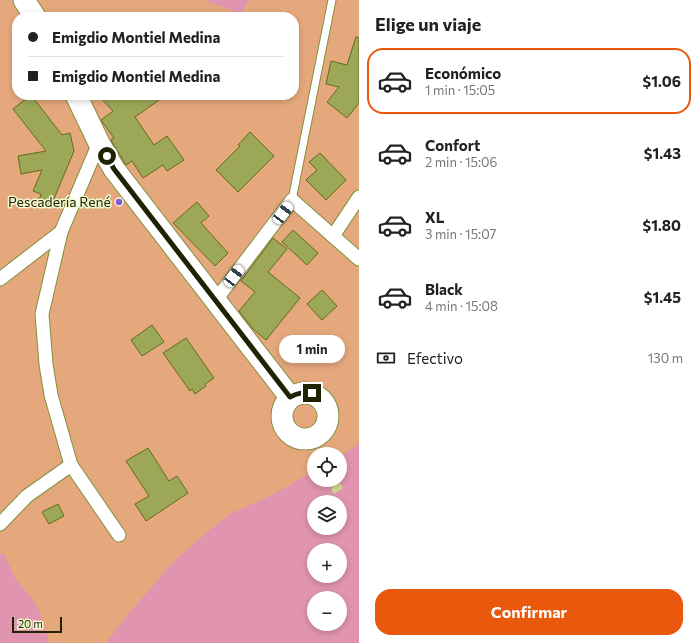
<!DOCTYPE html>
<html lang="es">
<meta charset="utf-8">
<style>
body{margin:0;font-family:Commissioner,sans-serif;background:#f6f6f6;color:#222;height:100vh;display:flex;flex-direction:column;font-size:15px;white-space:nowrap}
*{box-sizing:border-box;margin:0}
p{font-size:13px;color:#767676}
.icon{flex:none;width:22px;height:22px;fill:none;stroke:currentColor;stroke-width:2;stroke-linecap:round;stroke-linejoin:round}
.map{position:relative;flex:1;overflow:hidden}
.side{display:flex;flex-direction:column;background:#fff;width:340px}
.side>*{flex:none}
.banner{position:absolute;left:12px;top:12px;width:287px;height:88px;border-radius:16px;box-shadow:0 2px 6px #0003;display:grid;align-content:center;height:88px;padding:0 16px;background:#fff}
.controls{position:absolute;left:307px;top:447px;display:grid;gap:8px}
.controls a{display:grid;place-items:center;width:40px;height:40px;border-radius:50%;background:#fff;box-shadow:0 2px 6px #0003;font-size:20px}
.scale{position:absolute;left:12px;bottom:10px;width:50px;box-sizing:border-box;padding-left:4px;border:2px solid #1f2302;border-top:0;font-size:11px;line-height:14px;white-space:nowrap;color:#1f2302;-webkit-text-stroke:3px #f2f9d1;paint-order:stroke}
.end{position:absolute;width:18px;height:18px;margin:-9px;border:5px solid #1f2302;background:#fff;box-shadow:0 0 0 2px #fff}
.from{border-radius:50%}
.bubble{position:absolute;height:28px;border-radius:14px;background:#fff;box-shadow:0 2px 6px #0003;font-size:13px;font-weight:700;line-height:28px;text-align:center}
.car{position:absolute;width:12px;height:24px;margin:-12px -6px;border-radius:5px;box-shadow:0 0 3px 1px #0007;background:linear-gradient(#fff 24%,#345 0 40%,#fff 0 76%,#345 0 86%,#fff 0)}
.banner b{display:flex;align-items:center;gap:14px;height:38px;font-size:15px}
.banner b+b{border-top:1px solid #e0e0e0}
.banner i{width:10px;height:10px;background:#222}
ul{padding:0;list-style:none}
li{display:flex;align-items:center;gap:12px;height:66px;margin:0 8px 6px;padding:0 8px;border:2px solid transparent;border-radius:16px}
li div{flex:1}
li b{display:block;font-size:15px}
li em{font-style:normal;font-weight:700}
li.selected{border-color:#ea580c}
li>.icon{width:36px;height:36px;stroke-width:1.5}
h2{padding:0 16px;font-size:18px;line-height:48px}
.pay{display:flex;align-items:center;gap:10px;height:44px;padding:0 16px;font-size:15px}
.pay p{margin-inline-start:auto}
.button{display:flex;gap:8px;margin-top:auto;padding:8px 16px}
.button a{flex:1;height:46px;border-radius:16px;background:#ea580c;color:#fff;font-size:16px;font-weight:700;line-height:46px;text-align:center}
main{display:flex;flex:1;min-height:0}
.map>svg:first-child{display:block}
.green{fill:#e5a87d;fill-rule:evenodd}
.water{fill:#e094b0;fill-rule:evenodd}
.pier{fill:#cfdc8a}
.building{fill:#9ca857;stroke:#626c16}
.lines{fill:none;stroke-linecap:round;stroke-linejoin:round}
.service-casing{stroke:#848f3f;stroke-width:9}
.minor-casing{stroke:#848f3f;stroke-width:15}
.primary-casing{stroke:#848f3f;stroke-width:23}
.service{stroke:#fff;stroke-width:7}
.minor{stroke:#fff;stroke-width:13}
.primary{stroke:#fff;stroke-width:21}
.route{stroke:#1f2302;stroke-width:5}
.poi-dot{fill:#845ad3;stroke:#f2f9d1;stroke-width:1.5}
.labels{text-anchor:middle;stroke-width:3;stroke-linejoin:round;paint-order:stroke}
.poi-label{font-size:14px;fill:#1f2302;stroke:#f2f9d1;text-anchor:end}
</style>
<main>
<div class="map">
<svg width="359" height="643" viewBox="0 0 359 643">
<rect width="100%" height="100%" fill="#cfdc8a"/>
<path class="green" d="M0 0H359V604L340 598H314V624L321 643H0ZM17 17H294V95H17ZM314 454H340V480H314ZM314 502H340V528H314ZM314 550H340V576H314Z"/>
<g class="water">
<polygon points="204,0 249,0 241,14"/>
<path d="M359 444V643H106L125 618 173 562 207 532 232 513 268 497 314 471V480H340V456ZM314 502H340V528H314ZM314 550H340V576H314ZM314 598H340V624H314Z"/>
<polygon points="0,554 4,554 16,579 33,600 40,612 49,643 0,643"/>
</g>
<polygon class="pier" points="329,480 334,480 337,485 340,483 343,488 334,494 331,489 333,487"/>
<g class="building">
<polygon points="356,37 359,38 359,103 347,118 327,102 339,87 326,84 331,61 347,65"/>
<polygon points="31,95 62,135 70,133 74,151 51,206 39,201 41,194 33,191 42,170 21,174 18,156 46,151 13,109"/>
<polygon points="98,95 166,95 135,117 154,145 167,136 184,160 167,171 163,165 143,178 132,161 126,165 111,140 114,138 101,120 113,111"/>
<polygon points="250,132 274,156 238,192 216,170 240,146 238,145"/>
<polygon points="320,153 346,180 326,200 306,180 317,170 309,162"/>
<polygon points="197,202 209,216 201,223 228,253 215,266 173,223"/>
<polygon points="293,230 318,253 307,265 282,242"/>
<polygon points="273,238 287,249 268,272 300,298 266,340 253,329 239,311 255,292 241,281"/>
<polygon points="322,290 337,306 322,320 307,304"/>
<polygon points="152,325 164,342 142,356 131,340"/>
<polygon points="186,338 214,378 205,384 206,386 195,394 192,389 190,391 163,353"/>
<polygon points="148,448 169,481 177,476 188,493 146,521 135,504 149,496 126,461"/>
<polygon points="58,504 64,516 49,524 42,512"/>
</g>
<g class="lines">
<g class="service-casing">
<polyline id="service" points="292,200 332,0"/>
</g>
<g class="minor-casing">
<g id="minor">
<polyline points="61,232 42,314 46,364 51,395 71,465 119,535"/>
<polyline points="333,236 359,197"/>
<polyline points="0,279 61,232 99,143"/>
<polyline points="215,301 292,200 359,259"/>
<polyline points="0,524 27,496 71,465"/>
</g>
</g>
<g class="primary-casing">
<g id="primary">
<polyline points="24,0 35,17"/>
<polyline points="76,95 99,143 114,169 290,397"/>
<circle cx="305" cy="416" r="23"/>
</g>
</g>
<use href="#service" class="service"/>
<use href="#minor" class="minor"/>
<use href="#primary" class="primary"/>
</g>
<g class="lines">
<path class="route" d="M107 156 114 169 290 397C298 393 303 392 312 393"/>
</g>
<circle class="poi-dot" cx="119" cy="202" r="4"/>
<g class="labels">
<g class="poi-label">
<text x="111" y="207">Pescadería René</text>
</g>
</g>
</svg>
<div class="controls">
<a><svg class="icon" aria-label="locate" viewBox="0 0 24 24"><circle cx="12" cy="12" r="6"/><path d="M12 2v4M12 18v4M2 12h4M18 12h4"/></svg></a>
<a><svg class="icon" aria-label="layers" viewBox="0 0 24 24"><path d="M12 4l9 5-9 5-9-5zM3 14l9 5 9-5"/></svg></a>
<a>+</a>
<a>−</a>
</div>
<div class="scale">20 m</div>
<i class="end from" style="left:107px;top:156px"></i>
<i class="end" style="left:312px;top:393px"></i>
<div class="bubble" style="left:279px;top:335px;width:66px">1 min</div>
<i class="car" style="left:283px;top:213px;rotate:37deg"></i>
<i class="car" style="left:234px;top:276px;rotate:37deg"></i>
<div class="banner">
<b><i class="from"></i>Emigdio Montiel Medina</b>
<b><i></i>Emigdio Montiel Medina</b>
</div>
</div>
<section class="side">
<h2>Elige un viaje</h2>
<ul>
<li class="selected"><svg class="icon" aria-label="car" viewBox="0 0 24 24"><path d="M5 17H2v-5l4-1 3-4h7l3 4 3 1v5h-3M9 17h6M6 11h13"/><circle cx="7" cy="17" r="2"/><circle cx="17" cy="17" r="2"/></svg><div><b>Económico</b><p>1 min · 15:05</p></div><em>$1.06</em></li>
<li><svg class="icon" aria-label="car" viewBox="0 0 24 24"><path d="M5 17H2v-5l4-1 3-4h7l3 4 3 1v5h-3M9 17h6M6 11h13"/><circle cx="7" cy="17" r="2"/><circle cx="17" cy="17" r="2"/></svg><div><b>Confort</b><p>2 min · 15:06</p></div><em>$1.43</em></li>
<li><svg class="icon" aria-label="car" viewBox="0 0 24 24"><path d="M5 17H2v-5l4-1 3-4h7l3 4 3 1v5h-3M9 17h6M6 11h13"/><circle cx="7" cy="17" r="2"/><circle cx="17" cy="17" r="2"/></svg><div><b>XL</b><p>3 min · 15:07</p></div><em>$1.80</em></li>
<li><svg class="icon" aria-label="car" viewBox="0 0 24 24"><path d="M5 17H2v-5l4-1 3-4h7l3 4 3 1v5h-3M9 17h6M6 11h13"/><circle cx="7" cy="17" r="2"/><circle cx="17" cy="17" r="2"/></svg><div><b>Black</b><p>4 min · 15:08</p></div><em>$1.45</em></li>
</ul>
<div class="pay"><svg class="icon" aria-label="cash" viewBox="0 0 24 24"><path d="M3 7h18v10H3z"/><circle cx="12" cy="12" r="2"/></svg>Efectivo<p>130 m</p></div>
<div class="button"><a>Confirmar</a></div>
</section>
</main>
